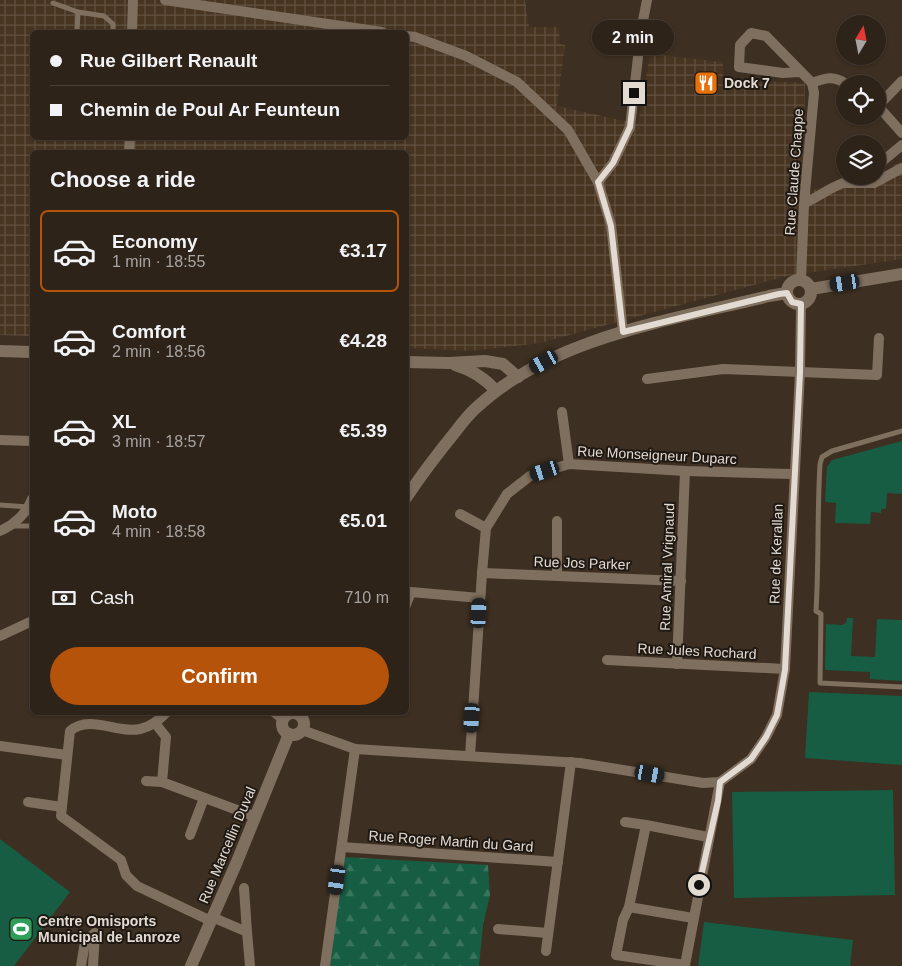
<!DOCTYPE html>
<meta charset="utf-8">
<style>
body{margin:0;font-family:Helvetica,sans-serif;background:#362b22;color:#f1f3f6;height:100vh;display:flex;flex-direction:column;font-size:19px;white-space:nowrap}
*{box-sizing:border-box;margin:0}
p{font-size:16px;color:#a7a4a2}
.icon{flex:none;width:28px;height:28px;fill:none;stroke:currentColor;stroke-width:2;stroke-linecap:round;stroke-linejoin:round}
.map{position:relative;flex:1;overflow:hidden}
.sheet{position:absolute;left:30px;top:150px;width:379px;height:565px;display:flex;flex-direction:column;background:#2e2319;border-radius:8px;box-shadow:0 1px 4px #0004,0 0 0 1px #494038}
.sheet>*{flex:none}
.top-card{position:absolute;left:30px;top:30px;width:379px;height:110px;border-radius:8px;box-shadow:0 1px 4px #0004,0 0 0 1px #494038;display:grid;align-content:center;height:110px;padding:0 20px;background:#2e2319}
.needle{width:32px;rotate:10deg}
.tools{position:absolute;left:836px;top:15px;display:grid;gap:10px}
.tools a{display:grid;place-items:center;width:50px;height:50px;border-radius:50%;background:#2e2319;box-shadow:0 1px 4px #0004,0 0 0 1px #494038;font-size:25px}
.end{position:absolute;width:22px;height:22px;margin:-11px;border:6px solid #e3dad1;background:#111;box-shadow:0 0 0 2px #111}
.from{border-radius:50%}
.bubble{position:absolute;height:35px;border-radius:18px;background:#2e2319;box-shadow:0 1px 4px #0004,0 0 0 1px #494038;font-size:16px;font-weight:700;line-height:35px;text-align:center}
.car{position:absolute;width:15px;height:30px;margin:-15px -8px;border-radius:6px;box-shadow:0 0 4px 1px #0007;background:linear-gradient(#222 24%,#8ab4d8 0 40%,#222 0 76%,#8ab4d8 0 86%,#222 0)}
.top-card b{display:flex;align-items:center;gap:18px;height:48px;font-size:19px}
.top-card b+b{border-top:1px solid #494038}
.top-card i{width:12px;height:12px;background:#f1f3f6}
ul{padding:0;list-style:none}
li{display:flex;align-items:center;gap:15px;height:82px;margin:0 10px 8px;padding:0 10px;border:2px solid transparent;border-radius:8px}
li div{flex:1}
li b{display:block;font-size:19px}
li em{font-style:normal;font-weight:700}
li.current{border-color:#b45309}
li>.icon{width:45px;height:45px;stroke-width:1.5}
h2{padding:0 20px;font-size:22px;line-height:60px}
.pay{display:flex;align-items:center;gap:12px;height:55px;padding:0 20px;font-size:19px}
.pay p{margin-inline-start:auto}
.action{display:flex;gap:10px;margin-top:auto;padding:10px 20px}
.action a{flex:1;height:58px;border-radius:30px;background:#b45309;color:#fff;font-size:20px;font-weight:700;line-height:58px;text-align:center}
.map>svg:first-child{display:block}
.industrial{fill:url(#industrial-grid);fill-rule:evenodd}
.green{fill:#175d43}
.forest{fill:url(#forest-firs)}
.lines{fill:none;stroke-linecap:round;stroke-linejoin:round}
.service{stroke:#7f6f5f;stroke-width:5}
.minor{stroke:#7f6f5f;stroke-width:10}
.secondary{stroke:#7f6f5f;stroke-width:12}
.route{stroke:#e3dad1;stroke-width:6}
.labels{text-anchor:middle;stroke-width:4;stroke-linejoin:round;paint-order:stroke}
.poi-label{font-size:14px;font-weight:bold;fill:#e3dad1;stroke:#1f1913;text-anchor:start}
.street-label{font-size:14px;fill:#e3dad1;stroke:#1f1913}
</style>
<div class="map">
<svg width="902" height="966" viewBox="0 0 902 966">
<defs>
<pattern id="industrial-grid" width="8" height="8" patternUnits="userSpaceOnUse" patternTransform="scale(1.25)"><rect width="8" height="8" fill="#473421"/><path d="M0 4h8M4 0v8" fill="none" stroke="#615140"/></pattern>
<pattern id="forest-firs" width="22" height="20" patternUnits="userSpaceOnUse" patternTransform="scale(1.25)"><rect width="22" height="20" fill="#175d43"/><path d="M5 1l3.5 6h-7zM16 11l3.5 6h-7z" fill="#39745d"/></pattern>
</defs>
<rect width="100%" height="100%" fill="#3d2f21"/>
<path class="industrial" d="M0 0H525L529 27H559L560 44 565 45 557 106 638 124 650 54 723 62V79L805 83 802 194 848 178 879 176 902 160V259L787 276 540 343 471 351 406 348V152H32V336L0 335ZM32 32H406V138H32Z"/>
<g class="green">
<polygon points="902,441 902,494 887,493 886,509 881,509 881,513 871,512 870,524 835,523 836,503 825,502 827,467 832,460"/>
<polygon points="847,618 853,618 851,656 875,657 877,619 902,620 902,681 870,679 870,672 825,670 826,624 842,625 846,623"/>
<polygon points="809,692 902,696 902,765 805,758"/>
<polygon points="893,790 895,895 734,898 732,792"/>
<polygon points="0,839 70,892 14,966 0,966"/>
<polygon points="704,922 853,940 850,966 698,966"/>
</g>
<polygon class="forest" points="344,857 488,865 490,895 483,925 479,966 330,966"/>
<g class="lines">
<g class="service">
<polyline points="53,3 78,12 77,32"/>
<polyline points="78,12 104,16 113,24 113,32"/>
<path d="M902 431 832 451 822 457 820 464C817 513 819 562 816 611L821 614 820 683 902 687"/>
<polyline points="0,505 29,507 32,510"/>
<polyline points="13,526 32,526"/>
</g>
<g class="minor">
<polyline points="165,0 382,32"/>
<polyline points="132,32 133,0"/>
<polyline points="406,36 415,37 466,56 517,82 568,130 598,182 611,225 623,332"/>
<polyline points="799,72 783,73 739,67 740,45 751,33 766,36 812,83 814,93 804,204 801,280"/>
<path d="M812 83C825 78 834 75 846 84"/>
<polyline points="878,106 902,133"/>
<polyline points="878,106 902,81"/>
<polyline points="129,152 130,138"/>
<polyline points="878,165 902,145"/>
<polyline points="598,182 613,163 630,127 641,31 647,0"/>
<polyline points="804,204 832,188 843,183 874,183 902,168"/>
<polyline points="647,379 723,369 877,375 879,338"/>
<polyline points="562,412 569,464"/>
<polyline points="0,440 32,441"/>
<polyline points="460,514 486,528"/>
<polyline points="557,521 557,576"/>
<path d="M0 531C14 525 27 513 32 499"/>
<polyline points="482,573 681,581"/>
<polyline points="406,605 411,592 480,598"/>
<polyline points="0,636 32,621"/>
<polyline points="607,660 785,669"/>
<polyline points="677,664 685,471"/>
<path d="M167 712C159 720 151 727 140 729 117 734 90 714 70 731L61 816 121 860 126 875 137 886 211 921"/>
<polyline points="274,712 283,719"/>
<polyline points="155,723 166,737 162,782 256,817"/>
<polyline points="302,730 355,749 580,763 703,783 720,782 751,759 766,737 777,715 785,669 800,372 801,304"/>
<polyline points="0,746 67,755"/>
<polyline points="470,756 482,573 486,528 507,494 530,476 569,464 685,471 793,474"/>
<polyline points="146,781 162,782"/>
<polyline points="28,802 62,807"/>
<polyline points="625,822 646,825"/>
<polyline points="190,835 204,798"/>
<polyline points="708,837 646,825 629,907 623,920 616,955 685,965 720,782"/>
<polyline points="342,847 558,862"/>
<polyline points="244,888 247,932"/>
<polyline points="629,907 693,918"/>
<polyline points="212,917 247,932 250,966"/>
<polyline points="498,929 548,933"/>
<polyline points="546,951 571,762"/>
<polyline points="81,966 85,942 95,933 93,966"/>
<polyline points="325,966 355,749"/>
</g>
<g class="secondary">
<circle cx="799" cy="292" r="12"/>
<polyline points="811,289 902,274"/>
<polyline points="0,351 32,352"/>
<polyline points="406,362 449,363 485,361 503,364 518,377"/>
<path d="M455 365C472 370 485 378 496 391"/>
<path d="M406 498C422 474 438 453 456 431 462 423 468 415 476 408 552 337 672 320 769 296L787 293"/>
<circle cx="293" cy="724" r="11"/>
<polyline points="191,966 236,864 289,734"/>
</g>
</g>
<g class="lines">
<polyline class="route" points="634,93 630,127 613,163 598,182 611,226 623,332 779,294 787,293 792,302 801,304 800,372 785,670 777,715 766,737 751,759 720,782 718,801 699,885"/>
</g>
<defs>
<g id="restaurant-square" transform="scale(1.25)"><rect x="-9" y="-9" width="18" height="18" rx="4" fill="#e8710a" stroke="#1f1913"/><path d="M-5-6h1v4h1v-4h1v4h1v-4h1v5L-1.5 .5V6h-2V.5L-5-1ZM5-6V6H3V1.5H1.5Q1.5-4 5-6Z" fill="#fff"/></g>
<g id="stadium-square" transform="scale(1.25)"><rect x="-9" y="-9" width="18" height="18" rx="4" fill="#2e9e5b" stroke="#1f1913"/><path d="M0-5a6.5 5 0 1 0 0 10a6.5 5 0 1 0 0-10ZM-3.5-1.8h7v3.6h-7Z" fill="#fff"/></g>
</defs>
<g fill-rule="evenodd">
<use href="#restaurant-square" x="706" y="83"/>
<use href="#stadium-square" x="21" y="929"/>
</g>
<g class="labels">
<g class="poi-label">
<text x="724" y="88">Dock 7</text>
<text x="38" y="926">Centre Omisports<tspan x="38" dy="16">Municipal de Lanroze</tspan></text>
</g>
<g class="street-label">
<text transform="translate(794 172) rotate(-86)" y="5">Rue Claude Chappe</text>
<text transform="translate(657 455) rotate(3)" y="5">Rue Monseigneur Duparc</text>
<text transform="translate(776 554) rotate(-88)" y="5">Rue de Kerallan</text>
<text transform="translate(582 563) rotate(2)" y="5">Rue Jos Parker</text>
<text transform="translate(667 567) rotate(-88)" y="5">Rue Amiral Vrignaud</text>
<text transform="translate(697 651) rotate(3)" y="5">Rue Jules Rochard</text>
<text transform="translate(451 841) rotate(4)" y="5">Rue Roger Martin du Gard</text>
<text transform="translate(227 845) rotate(-67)" y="5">Rue Marcellin Duval</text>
</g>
</g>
</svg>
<div class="tools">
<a><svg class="needle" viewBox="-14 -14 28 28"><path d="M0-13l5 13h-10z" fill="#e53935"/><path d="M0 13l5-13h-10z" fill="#a7a4a2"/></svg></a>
<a><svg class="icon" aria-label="locate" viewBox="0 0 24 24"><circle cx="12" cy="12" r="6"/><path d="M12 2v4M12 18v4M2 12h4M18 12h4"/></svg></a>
<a><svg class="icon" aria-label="layers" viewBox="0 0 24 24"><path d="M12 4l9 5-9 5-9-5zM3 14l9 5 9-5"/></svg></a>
</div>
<i class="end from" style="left:699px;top:885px"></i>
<i class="end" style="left:634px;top:93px"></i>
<div class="bubble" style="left:592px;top:20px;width:82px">2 min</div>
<i class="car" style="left:845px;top:283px;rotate:261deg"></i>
<i class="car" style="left:544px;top:362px;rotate:241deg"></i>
<i class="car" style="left:545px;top:471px;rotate:252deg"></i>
<i class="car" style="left:479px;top:613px;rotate:3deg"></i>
<i class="car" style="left:472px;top:718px;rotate:184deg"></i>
<i class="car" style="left:650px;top:774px;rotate:100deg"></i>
<i class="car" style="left:337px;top:880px;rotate:188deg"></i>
<div class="top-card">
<b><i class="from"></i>Rue Gilbert Renault</b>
<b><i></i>Chemin de Poul Ar Feunteun</b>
</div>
<section class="sheet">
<h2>Choose a ride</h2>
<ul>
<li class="current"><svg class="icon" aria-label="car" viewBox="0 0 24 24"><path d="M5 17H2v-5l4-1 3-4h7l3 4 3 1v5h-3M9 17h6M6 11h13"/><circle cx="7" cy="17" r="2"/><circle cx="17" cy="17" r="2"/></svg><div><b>Economy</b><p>1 min · 18:55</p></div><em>€3.17</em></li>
<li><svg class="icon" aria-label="car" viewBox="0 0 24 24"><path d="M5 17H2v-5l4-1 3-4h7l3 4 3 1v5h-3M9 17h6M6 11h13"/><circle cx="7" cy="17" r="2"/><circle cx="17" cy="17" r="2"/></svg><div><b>Comfort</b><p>2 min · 18:56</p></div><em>€4.28</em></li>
<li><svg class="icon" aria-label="car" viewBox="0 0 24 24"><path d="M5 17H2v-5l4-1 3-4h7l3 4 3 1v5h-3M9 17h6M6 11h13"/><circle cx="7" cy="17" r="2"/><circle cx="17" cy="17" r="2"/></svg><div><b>XL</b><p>3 min · 18:57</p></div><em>€5.39</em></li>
<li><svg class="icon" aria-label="car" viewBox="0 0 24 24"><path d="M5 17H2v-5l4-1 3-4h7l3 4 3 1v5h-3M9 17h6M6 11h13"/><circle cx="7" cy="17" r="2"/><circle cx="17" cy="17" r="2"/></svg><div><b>Moto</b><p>4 min · 18:58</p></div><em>€5.01</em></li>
</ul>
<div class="pay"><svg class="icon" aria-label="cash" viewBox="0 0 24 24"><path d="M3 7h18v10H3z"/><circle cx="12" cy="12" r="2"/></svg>Cash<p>710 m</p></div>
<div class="action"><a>Confirm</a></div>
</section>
</div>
